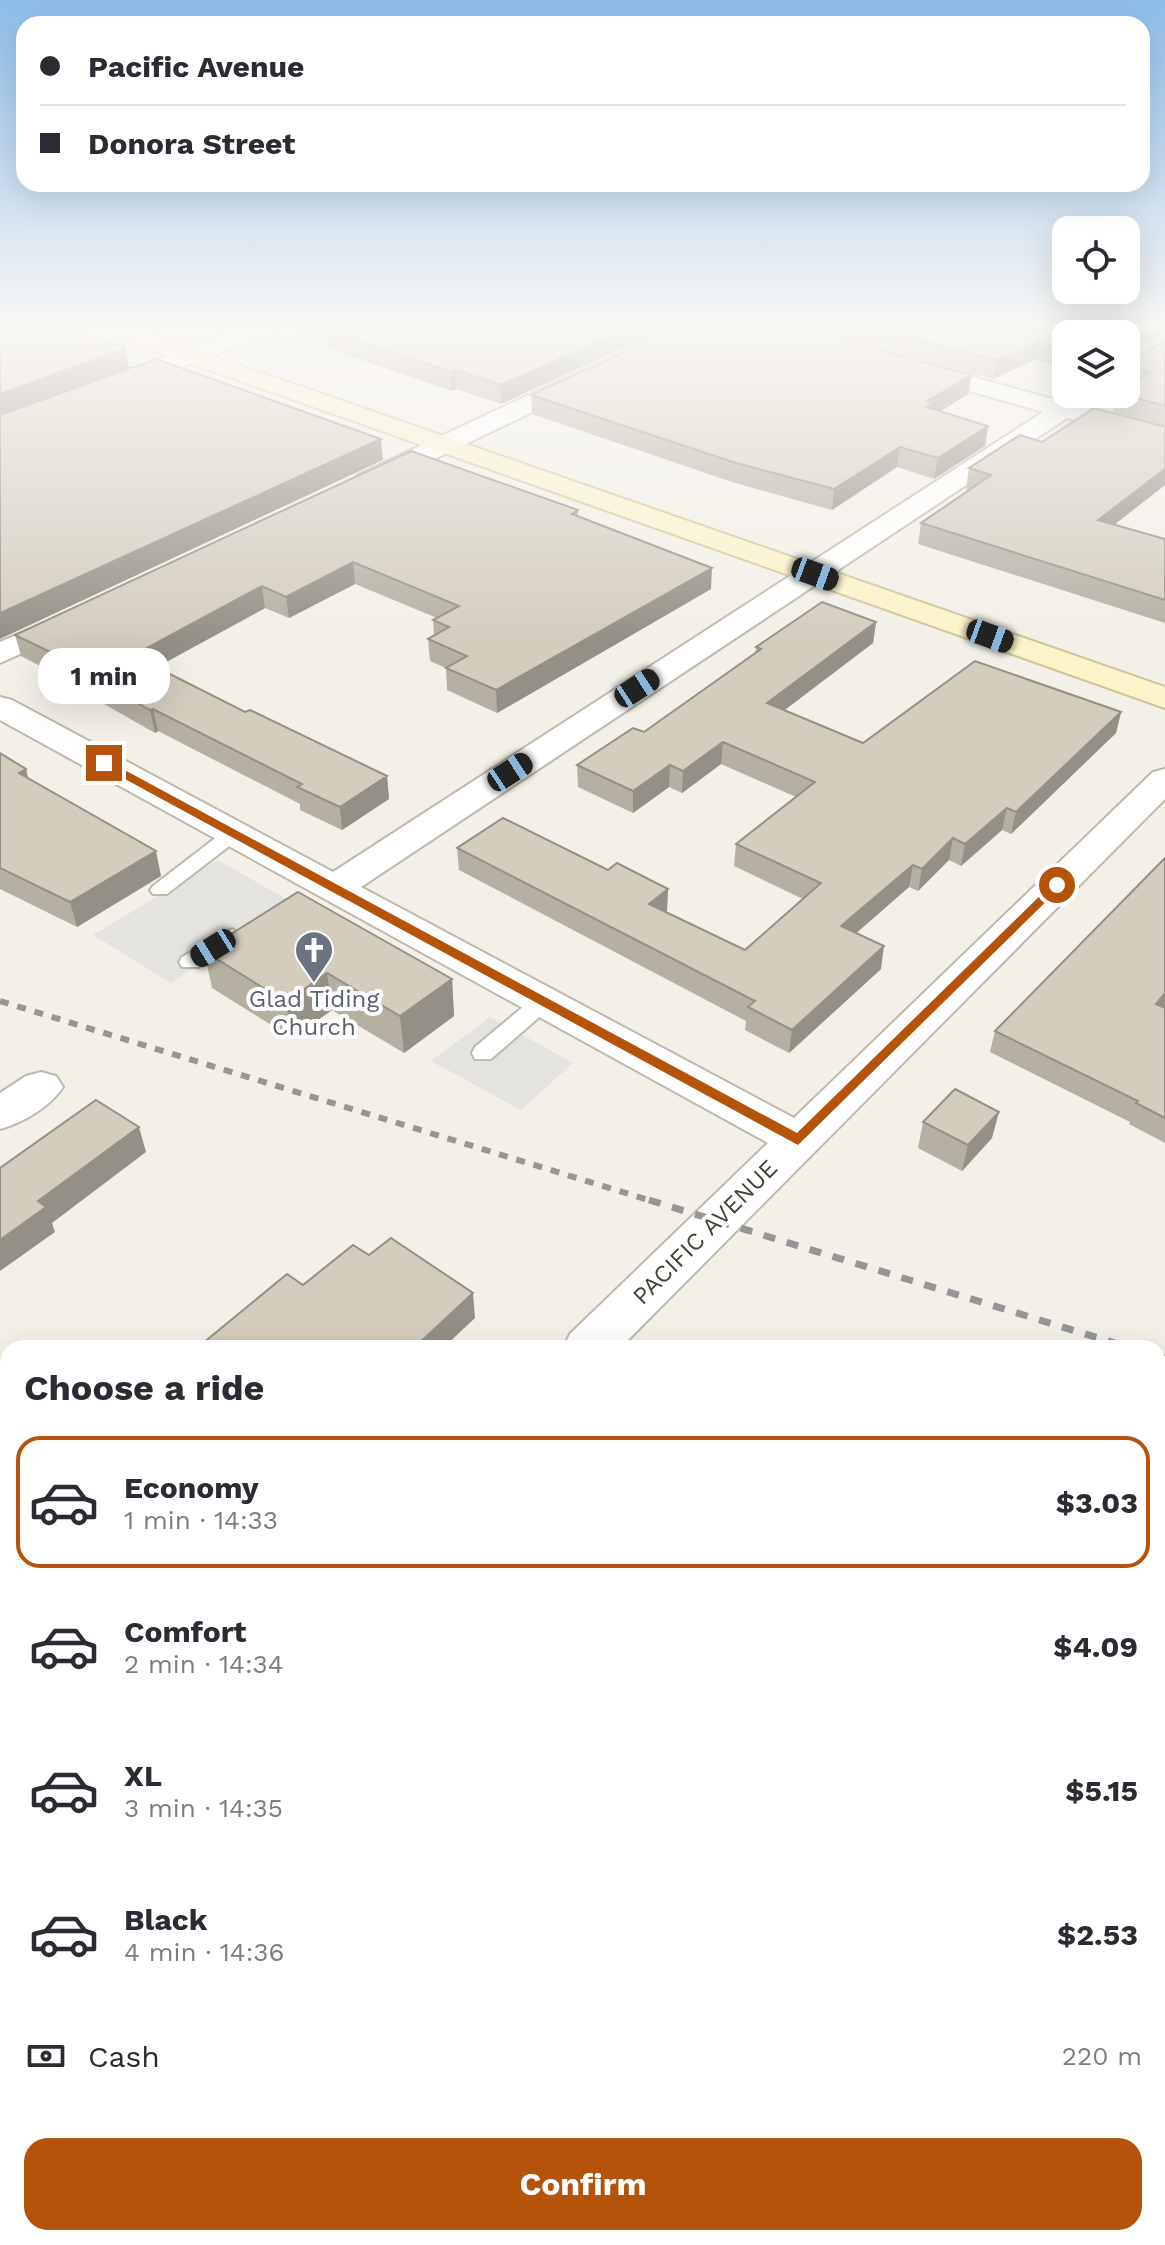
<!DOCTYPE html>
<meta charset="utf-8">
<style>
body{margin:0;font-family:"Work Sans",sans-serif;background:#f2f2f3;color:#2b2b33;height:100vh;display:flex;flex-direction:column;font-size:30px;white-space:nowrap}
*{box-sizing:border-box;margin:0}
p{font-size:26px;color:#7c7c81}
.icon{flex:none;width:44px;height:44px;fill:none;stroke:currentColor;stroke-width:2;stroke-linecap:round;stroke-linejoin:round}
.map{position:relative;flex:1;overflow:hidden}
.details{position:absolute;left:0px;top:1340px;width:1166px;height:906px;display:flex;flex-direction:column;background:#fff;border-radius:24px 24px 0 0;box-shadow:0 8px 32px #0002}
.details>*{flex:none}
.guide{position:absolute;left:16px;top:16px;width:1134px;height:176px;border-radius:24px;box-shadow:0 8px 32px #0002;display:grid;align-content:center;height:176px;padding:0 24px;background:#fff}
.tools{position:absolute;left:1052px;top:216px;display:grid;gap:16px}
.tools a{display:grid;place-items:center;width:88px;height:88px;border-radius:16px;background:#fff;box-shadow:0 8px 32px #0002;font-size:40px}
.end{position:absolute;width:36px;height:36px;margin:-18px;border:10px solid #b45309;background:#fff;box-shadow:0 0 0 4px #fff}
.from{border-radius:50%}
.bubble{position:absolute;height:56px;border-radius:24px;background:#fff;box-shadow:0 8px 32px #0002;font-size:26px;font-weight:700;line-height:56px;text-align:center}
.car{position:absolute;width:24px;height:48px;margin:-24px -12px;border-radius:10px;box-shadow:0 0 6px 2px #0007;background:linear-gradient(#222 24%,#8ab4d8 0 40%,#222 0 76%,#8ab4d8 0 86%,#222 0)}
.guide b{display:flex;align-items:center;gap:28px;height:76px;font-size:30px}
.guide b+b{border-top:2px solid #e1e1e2}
.guide i{width:20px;height:20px;background:#2b2b33}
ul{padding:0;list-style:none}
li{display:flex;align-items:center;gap:24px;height:132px;margin:0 16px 12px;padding:0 8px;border:4px solid transparent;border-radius:24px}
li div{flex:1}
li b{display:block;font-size:30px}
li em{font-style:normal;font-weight:700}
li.active{border-color:#b45309}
li>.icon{width:72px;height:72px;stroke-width:1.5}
h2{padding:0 24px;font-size:36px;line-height:96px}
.pay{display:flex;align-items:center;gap:20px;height:88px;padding:0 24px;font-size:30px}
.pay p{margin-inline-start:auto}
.cta{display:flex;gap:16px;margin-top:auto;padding:16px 24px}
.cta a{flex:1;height:92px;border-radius:24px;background:#b45309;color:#fff;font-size:32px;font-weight:700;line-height:92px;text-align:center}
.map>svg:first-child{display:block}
.parking{fill:#e4e3df}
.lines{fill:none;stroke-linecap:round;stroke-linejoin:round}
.service-casing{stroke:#beb9ab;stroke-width:4}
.minor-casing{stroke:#beb9ab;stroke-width:4}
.secondary-casing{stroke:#d0c59a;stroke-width:4}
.path{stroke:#bfb59d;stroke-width:3;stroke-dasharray:2 2;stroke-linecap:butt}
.service{fill:#fff;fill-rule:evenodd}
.minor{fill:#fff;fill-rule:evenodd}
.secondary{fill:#fbf3ca;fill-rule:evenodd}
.rail-far1{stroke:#969696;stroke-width:6;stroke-dasharray:9 9;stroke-linecap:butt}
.rail{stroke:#969696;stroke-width:7;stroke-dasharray:12 12;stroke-linecap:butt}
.wall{fill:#b6b0a3}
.shaded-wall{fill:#949085}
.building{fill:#d4cdbe;stroke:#949085;stroke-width:2}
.route{fill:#b45309}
.labels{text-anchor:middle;stroke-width:8;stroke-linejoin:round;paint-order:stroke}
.worship-label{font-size:24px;fill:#5b616d;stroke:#fff}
.street-label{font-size:24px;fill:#464137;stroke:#fff}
</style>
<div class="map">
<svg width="1165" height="2245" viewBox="0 0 1165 2245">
<rect width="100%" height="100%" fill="#f3f0e8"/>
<g class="parking">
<polygon points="217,860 294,903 171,983 93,935"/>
<polygon points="490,1017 573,1063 521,1110 431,1061"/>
</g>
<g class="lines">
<g class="service-casing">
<g id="service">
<polygon points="234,827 244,833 241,837 167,894 153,894 150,890 153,886 227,829"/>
<polygon points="232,929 243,936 240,941 198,967 182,967 179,962 182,957"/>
<polygon points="544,994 552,996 555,1001 552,1006 491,1059 475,1059 472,1053 475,1047 536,996"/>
</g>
</g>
<g class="minor-casing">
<g id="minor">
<polygon points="249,326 280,326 277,331 0,436 0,419"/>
<polygon points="676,326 704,326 701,331 376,487 358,487 354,481 358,475"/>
<polygon points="915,361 1060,401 1070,394 1099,394 1083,407 1165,430 1165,446 1067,418 361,887 794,1118 1153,772 1165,769 1165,799 620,1348 563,1348 570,1334 768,1143 0,720 0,697 12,700 333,872 1043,412 907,373 903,368 907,363"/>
<polygon points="70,612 81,615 85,621 81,627 0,663 0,642"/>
<path d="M41 1072 56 1076 63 1087C50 1107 22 1123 0 1129V1093L26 1076Z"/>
<polygon points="8,1893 8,1964 0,1967 0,1897"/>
<polygon points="1165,1968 1165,2046 1158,2049 1158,1971"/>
<polygon points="1004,2238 1079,2238 1076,2245 1001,2245"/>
</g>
</g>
<g class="secondary-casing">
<polygon id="secondary" points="96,326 127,326 1165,687 1165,708 99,331"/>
</g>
<polyline class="path" points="796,326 887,351"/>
<use href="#service" class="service"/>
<use href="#minor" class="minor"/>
<use href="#secondary" class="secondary"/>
<polyline class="rail-far1" points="0,1001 655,1202"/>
<g class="rail">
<polyline points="649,1200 1131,1348"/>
<polyline points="1158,1356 1165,1358"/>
</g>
</g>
<g class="wall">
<polygon points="281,326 670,326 501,404 456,389 452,391 326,348 325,340"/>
<polygon points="796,326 1165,326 1165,334 1129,352 1128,358 1140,356 1165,340 1165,485 1114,525 1165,539 1165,623 918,544 921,523 969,490 966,489 969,468 1042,442 1151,423 1113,412 1117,394 1126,394 1128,386 1126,386 1126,334 1066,334 1066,369 1034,360 993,379"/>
<polygon points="968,394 940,412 988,426 985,446 934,479 897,467 832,510 735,483 532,414 531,395"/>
<polygon points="578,510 578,516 711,589 497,713 447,690 446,668 430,661 428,639 434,636 433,620 437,618 355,584 289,618 265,608 157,667 245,712 387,776 389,799 342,830 300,810 300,804 158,731 155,733 74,687 73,683 21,656 15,635"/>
<polygon points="876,622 873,643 784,710 863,743 1121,712 1116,733 1011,834 1002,830 961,866 949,860 918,891 909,887 856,933 881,969 789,1053 745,1030 746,1021 459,870 457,848 608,870 668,889 667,911 666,912 745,950 803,899 734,866 736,844 796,797 721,764 682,793 669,787 633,813 578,787 577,765 644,732 755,654 756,647"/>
<polygon points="0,753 26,769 28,778 161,876 77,927 0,889"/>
<polygon points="204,951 452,979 454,1016 404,1053 332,1010 292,1038 212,988"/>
<polygon points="1165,1008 1165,1143 1129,1124 1130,1122 990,1052 995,1031"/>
<polygon points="923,1122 992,1138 962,1171 918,1148"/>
<polygon points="0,1508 8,1513 8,1713 0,1705"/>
<polygon points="780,2238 792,2238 788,2245"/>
</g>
<g class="shaded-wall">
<polygon points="631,326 670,326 501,404 501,385"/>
<polygon points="1150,326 1165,326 1165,334 1126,354 1129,336"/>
<polygon points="1038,341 1034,360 993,379 996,360"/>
<polygon points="126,348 129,368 0,416 0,394"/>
<polygon points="455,370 456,389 452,391 451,372"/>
<polygon points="972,375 968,394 931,417 926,407 927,401"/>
<polygon points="988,426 985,446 934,479 938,458"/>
<polygon points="381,439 383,460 0,639 0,613"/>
<polygon points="900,447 897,467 832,510 834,489"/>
<polygon points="1165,469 1165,485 1093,541 1098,520"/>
<polygon points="353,562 355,584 289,618 286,597"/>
<polygon points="712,568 711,589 497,713 496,690"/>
<polygon points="262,586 265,608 157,667 142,660 145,649"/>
<polygon points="876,622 873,643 765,725 767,703"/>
<polygon points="153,709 158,731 155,733 150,710"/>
<polygon points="1121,712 1116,733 1011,834 1016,812"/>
<polygon points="723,742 721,764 682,793 683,771"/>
<polygon points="670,765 669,787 633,813 633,791"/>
<polygon points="26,769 32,794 19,773"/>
<polygon points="387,776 389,799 342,830 340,807"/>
<polygon points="1007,808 1002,830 961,866 965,844"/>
<polygon points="953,838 949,860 918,891 922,869"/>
<polygon points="156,851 161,876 77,927 70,902"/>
<polygon points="913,865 909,887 838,949 841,926"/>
<polygon points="668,889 667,911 648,926 649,904"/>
<polygon points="884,946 881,969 789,1053 792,1030"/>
<polygon points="327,973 332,1010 292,1038 286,1002"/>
<polygon points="452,979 454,1016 404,1053 400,1016"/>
<polygon points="1165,993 1165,1007 1149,1025 1156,1004"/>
<polygon points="999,1112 992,1138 962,1171 968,1145"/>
<polygon points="139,1127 146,1152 52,1223 55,1232 0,1271 0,1240 38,1201"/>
<polygon points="473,1293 475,1318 443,1348 414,1348"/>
</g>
<g class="building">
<polygon points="0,326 54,326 126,348 0,394"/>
<polygon points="333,326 631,326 501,385 455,370 451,372 324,329"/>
<polygon points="681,326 791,326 972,375 927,401 933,403 926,407 988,426 938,458 900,447 834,489 736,463 531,395"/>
<polygon points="866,326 1150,326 1129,336 1128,358 1140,356 1165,340 1165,406 1122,394 1126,394 1126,387 1149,372 1126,365 1126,334 1066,334 1066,349 1038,341 996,360"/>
<polygon points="156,359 381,439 0,613 0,415"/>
<polygon points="1094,408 1165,427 1165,469 1098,520 1165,539 1165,600 921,523 991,475 969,468 1020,435 1042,442"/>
<polygon points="411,451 578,510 572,514 712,568 496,690 446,668 467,656 428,639 449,627 433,620 459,606 353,562 286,597 262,586 145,649 154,654 142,660 245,712 250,710 387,776 340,807 297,787 302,784 153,709 150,710 69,665 73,663 15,635"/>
<polygon points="822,602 876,622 767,703 863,743 975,661 1121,712 1016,812 1007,808 965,844 953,838 922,869 913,865 841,926 884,946 792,1030 748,1007 755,1001 457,848 503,818 608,870 617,863 668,889 649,904 745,950 821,883 736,844 815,782 723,742 683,771 670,765 633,791 577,765 633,728 644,732 761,649 756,647"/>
<polygon points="0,753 26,769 19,773 156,851 70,902 0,868"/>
<polygon points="1165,858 1165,993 1156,1004 1165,1008 1165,1118 1136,1103 1138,1101 995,1031"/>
<polygon points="298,892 452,979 400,1016 327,973 286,1002 204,951"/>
<polygon points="955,1089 999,1112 968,1145 923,1122"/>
<polygon points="96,1100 139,1127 38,1201 46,1207 0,1240 0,1168"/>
<polygon points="391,1238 473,1293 414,1348 197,1348 287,1274 303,1285 353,1245 369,1255"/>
<polygon points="1165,1475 1165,1671 1158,1682 1158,1486"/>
<polygon points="1,1507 8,1513 8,1704 0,1696 0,1508"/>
<polygon points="0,2145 8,2155 8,2238 77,2238 83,2245 0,2245"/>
<polygon points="278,2238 299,2238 305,2245 273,2245"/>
<polygon points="417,2238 574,2238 581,2245 412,2245"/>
<polygon points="592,2238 644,2238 651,2245 587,2245"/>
</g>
<linearGradient id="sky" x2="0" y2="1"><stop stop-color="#8ebdea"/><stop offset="0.51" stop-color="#faf8f5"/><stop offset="1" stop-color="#faf8f5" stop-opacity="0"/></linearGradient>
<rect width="1165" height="640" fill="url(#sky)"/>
<polygon class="route" points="101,761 108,761 797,1133 1053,883 1063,885 798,1145 101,766"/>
<defs>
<g id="church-pin" transform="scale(2)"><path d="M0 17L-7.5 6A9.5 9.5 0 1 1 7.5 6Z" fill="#6b7280" stroke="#fff"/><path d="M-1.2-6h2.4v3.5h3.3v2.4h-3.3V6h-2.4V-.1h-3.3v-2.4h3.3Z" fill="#fff"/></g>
</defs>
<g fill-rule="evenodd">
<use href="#church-pin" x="314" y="950"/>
</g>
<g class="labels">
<g class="worship-label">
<text x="314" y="1007">Glad Tiding<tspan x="314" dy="28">Church</tspan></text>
</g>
<g class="street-label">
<text transform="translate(705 1232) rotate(-45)" y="8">PACIFIC AVENUE</text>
</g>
</g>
</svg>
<div class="tools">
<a><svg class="icon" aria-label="locate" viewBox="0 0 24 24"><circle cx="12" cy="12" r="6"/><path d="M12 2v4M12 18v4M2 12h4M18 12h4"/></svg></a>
<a><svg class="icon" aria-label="layers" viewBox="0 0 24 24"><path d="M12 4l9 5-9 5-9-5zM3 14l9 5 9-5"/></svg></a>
</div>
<i class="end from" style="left:1057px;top:885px"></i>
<i class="end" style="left:104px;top:763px"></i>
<div class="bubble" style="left:38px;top:648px;width:132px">1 min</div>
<i class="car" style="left:815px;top:574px;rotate:110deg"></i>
<i class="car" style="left:990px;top:636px;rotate:110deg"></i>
<i class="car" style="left:637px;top:688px;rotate:57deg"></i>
<i class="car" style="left:510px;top:772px;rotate:57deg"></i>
<i class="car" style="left:213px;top:948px;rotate:238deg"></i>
<div class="guide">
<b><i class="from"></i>Pacific Avenue</b>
<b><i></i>Donora Street</b>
</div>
<section class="details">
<h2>Choose a ride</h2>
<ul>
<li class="active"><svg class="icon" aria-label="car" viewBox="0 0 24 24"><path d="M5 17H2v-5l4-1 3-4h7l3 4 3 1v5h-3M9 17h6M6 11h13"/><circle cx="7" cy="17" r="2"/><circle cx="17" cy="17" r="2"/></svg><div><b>Economy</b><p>1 min · 14:33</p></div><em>$3.03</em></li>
<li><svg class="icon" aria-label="car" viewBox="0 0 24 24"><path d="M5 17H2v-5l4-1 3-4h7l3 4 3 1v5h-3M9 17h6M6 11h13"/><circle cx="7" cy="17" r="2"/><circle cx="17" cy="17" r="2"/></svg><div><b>Comfort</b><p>2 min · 14:34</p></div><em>$4.09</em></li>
<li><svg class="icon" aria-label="car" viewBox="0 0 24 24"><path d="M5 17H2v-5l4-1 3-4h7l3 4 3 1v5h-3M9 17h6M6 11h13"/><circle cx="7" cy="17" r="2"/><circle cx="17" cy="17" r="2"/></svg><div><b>XL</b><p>3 min · 14:35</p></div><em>$5.15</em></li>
<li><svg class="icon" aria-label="car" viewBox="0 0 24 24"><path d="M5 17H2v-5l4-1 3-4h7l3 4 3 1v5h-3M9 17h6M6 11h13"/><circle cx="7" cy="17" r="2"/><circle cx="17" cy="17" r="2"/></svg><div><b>Black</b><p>4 min · 14:36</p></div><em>$2.53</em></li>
</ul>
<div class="pay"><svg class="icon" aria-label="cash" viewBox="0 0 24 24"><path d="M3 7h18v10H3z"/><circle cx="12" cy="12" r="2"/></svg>Cash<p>220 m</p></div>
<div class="cta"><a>Confirm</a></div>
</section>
</div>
